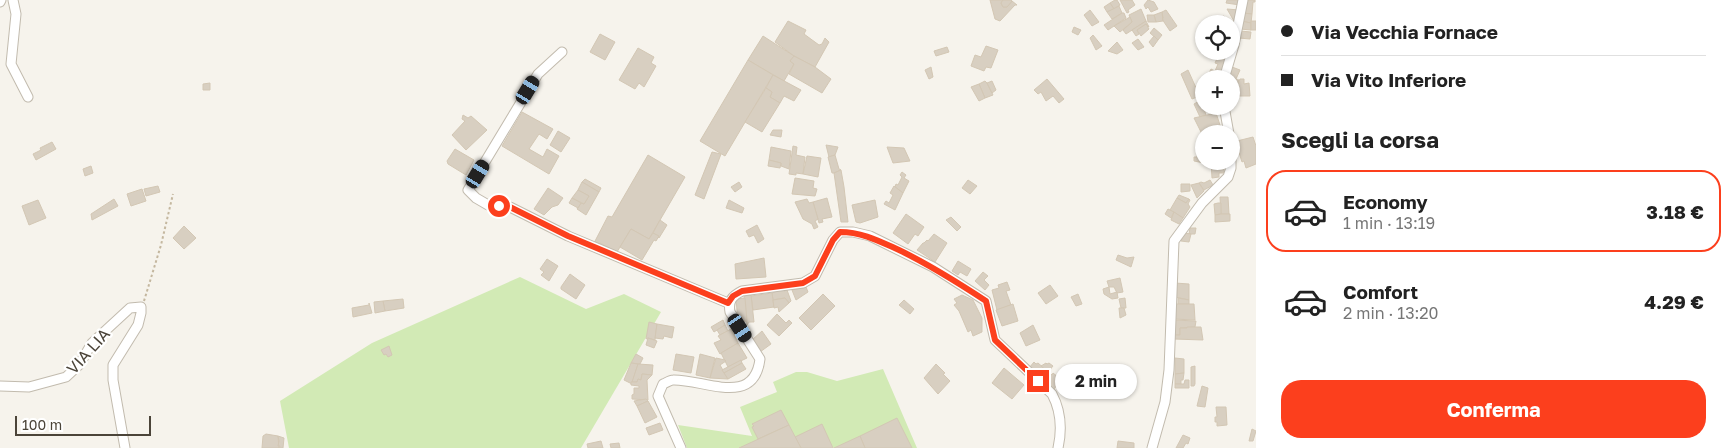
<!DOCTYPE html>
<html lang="it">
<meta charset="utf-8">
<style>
body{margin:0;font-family:"Golos Text",sans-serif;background:#f6f6f6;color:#222;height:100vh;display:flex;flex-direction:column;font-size:19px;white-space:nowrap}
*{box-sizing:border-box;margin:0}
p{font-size:16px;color:#767676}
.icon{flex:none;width:28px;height:28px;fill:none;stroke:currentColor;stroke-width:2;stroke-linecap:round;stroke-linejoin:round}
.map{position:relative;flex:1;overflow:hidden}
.sheet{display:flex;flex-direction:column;background:#fff;width:475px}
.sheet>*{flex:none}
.top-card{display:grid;align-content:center;height:110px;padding:0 25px;background:#fff}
.fabs{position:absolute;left:1195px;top:15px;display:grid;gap:10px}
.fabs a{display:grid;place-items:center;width:45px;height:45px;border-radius:50%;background:#fff;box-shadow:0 1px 4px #0004;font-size:25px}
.scale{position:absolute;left:15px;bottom:12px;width:136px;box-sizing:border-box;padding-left:5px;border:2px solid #4b4439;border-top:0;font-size:14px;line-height:18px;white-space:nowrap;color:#4b4439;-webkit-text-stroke:4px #fff;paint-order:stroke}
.end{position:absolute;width:22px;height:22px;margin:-11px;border:6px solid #fc3f1d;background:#fff;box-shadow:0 0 0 2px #fff}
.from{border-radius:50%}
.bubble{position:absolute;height:35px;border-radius:18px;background:#fff;box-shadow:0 1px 4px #0004;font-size:16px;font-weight:700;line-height:35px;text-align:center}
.car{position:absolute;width:15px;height:30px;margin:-15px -8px;border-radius:6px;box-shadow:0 0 4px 1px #0007;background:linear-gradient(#222 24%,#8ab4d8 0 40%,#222 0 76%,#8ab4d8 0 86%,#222 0)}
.top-card b{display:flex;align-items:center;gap:18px;height:48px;font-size:19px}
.top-card b+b{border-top:1px solid #e0e0e0}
.top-card i{width:12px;height:12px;background:#222}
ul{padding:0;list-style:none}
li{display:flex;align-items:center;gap:15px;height:82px;margin:0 10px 8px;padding:0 15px;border:2px solid transparent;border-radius:20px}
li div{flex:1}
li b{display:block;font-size:19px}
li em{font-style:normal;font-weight:700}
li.current{border-color:#fc3f1d}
li>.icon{width:45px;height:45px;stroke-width:1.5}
h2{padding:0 25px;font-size:22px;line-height:60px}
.action{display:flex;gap:10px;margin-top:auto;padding:10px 25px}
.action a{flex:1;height:58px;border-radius:20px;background:#fc3f1d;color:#fff;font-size:20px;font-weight:700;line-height:58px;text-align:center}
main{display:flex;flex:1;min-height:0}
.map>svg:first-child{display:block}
.green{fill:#d2eab5}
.building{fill:#d8cfc1;stroke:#d3c7b4}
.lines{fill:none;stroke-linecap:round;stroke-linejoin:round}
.street-casing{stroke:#c2bbae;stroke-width:11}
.path{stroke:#c4b79f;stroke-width:2;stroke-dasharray:2.5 2.5;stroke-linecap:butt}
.street{stroke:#fff;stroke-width:9}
.route{stroke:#fc3f1d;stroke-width:6}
.labels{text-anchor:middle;stroke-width:4.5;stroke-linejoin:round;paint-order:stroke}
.street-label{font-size:16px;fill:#4b4439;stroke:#fff}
</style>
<main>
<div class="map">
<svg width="1256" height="448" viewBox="0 0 1256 448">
<rect width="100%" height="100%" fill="#f6f3ec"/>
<g class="green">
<polygon points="520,277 586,309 624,294 661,312 581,448 289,448 280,401 372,343"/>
<polygon points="883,369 917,448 687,448 678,425 752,436 740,407 777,392 773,382 796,372 807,372 837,381"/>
</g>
<g class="building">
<polygon points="990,0 1003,0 1001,3 1003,7 1007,7 1012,1 1017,5 1015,5 1000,21 995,19"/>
<polygon points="1003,0 1011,0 1012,1 1007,7 1003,7 1001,3"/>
<polygon points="1115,0 1117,0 1120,5 1114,9 1110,3"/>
<polygon points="1120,0 1132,0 1135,5 1128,10 1129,12 1127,13"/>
<polygon points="1148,0 1154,2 1158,9 1151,12 1148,7 1146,9 1144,5"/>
<polygon points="1227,0 1241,0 1240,5 1226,3"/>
<polygon points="1245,0 1255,0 1255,2 1253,2 1252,14 1243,13"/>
<polygon points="1110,3 1114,9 1107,12 1104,7"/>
<polygon points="1119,6 1122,13 1112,19 1107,12"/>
<polygon points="1141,9 1146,21 1126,34 1123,30 1132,22 1129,15"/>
<polygon points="1227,9 1239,10 1236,21 1234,21"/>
<polygon points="1090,10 1099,22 1092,26 1084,15"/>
<polygon points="1166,10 1177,26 1170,31 1162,19 1163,18 1162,12"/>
<polygon points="1162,12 1163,21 1156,22 1154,15"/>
<polygon points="1122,13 1124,13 1126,18 1108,30 1104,25"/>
<polygon points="1243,13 1252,14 1251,23 1241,21"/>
<polygon points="1147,15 1154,15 1156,22 1148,22"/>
<polygon points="1224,16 1228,24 1210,24 1219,18"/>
<polygon points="1130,17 1132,22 1120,32 1114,26"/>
<polygon points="788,21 806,30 804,34 819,45 822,44 825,38 829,42 815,67 794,56 775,42"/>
<polygon points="1146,21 1149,27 1146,24 1137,30 1139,34 1136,36 1132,30"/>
<polygon points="1241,21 1251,23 1251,30 1240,29"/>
<rect x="1251" y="21" width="5" height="9"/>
<polygon points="1146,24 1149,29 1141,36 1137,30"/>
<polygon points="1074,27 1081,30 1078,35 1072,32"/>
<polygon points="1154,28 1162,35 1158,40 1150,33"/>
<polygon points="1240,31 1251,32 1250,39 1239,38"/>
<polygon points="600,34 615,42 605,60 590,52"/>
<polygon points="1093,35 1102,46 1096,50 1090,38"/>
<polygon points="763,36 794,56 790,61 794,64 784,81 748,60"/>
<polygon points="1154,36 1158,40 1153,47 1149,42"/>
<polygon points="1138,39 1144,47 1138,50 1132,43"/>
<polygon points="1117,42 1123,50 1117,54 1108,51"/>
<polygon points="986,46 998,50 991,68 986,67 984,71 971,66 975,55 981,57"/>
<polygon points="947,47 949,52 936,56 934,51"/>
<polygon points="638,48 654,57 651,63 656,66 644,87 639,83 635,89 619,80"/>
<polygon points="1219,54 1229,58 1221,74 1215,71 1218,64 1215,63"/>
<polygon points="794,56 815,67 831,79 822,93 789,74 794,64 790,61"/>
<polygon points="748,60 773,75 725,156 700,141"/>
<polygon points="931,67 933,77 929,79 925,70"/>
<polygon points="1232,67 1240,70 1236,79 1228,76"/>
<polygon points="1211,69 1223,75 1220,79 1206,79"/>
<polygon points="1188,70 1197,90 1199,89 1202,95 1192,99 1181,74"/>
<polygon points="773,75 801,90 794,101 784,96 780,103 770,97 772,92 766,88"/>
<polygon points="1047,79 1064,99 1059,103 1053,96 1046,101 1041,92 1038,94 1034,90"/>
<polygon points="1232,79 1239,80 1236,87 1231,84"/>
<polygon points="1240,79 1244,79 1244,84 1249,83 1250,96 1236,96 1236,87"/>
<polygon points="985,81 987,83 993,95 985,98 979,84"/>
<polygon points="992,81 996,90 992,93 987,83"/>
<polygon points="210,83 210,90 203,90 203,84"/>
<polygon points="979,84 985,98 979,101 971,87"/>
<polygon points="766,88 772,92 770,97 780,103 762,132 745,122"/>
<polygon points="1201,100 1206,115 1200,117 1194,104"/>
<polygon points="522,112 553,129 547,139 539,134 529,149 543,157 547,149 559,156 549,174 502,146"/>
<polygon points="1216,113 1221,128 1202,134 1194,118"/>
<polygon points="463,115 468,118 471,116 487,130 466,150 452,135 465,121 462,119"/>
<polygon points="773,130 782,130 781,137 770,135"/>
<polygon points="558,131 570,138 561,152 550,145"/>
<polygon points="1253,137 1256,146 1256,164 1246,168 1244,161 1242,162 1237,146 1238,145 1237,141"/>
<polygon points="52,142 56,149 36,160 33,154 41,150 40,148"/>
<polygon points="826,145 838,147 835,155 829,157"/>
<polygon points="793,146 797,147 796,155 805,157 803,174 796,173 796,175 789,174"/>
<polygon points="771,147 791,151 789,169 781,166 781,163 769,160"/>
<polygon points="887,147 904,148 910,161 893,163"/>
<polygon points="1198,148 1202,148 1204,163 1194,161 1194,157 1197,157"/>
<polygon points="455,149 474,160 466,175 448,164 447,161"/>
<polygon points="712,152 721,154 704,199 695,195"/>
<polygon points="648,155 685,177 649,239 631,229 617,252 600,243 599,247 593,245 608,216 612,217"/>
<polygon points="835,155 839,169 841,170 834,173 832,173 828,157"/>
<polygon points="807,156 821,158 818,177 803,174"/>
<polygon points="769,160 781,163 780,168 768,166"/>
<polygon points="1211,161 1224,161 1224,173 1219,173 1219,177 1212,178"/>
<polygon points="91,166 93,173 85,176 83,169"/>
<polygon points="841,170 844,187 848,222 841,222 834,173"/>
<polygon points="902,172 906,175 904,178 909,181 903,193 895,187 896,184 898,185 902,177 900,175"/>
<polygon points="795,178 814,181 813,188 817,189 815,196 792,194"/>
<polygon points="585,179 601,188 599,192 582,182"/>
<polygon points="968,180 977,186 970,194 962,188"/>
<polygon points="1210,180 1213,185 1204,190 1199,183 1201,182 1204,183"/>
<polygon points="582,182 599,192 586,215 577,209 581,203 584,204 589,196 578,190"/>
<polygon points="739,182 742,187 735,192 731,187"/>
<polygon points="1199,183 1204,191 1197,198 1191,185"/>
<polygon points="1181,184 1190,184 1190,191 1181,192"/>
<polygon points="158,186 160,192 146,196 144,189"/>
<polygon points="894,186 903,193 895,210 884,204 886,201 889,203 893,195 890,193"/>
<polygon points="548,188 563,198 558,205 552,207 544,215 534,209"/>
<polygon points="142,189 146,201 131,206 127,194"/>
<polygon points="578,190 589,196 584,204 572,198"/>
<polygon points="1179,195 1189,199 1186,203 1177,198"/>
<polygon points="1220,197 1228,197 1229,214 1221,214"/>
<polygon points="572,198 581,203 578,208 569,203"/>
<polygon points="827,198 832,217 822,219 823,222 819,223 813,202"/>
<polygon points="1177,198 1186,203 1189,199 1190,200 1188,204 1190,207 1183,218 1170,210"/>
<polygon points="114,199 118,206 92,220 91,214"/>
<polygon points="807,199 809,203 813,202 818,219 815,221 818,227 814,229 812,224 803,219 795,202"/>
<polygon points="38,200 46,218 29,225 22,206"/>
<polygon points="729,200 744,208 742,213 726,208"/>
<polygon points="875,200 878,217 860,223 856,222 852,205"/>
<polygon points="1218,203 1221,203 1221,214 1215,215 1214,204"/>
<polygon points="1168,209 1174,212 1171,218 1165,214"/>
<polygon points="1174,212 1183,218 1179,224 1171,220"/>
<polygon points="906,214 924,227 918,236 915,234 908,244 893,233"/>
<polygon points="1221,214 1230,214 1230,221 1215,222 1215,215"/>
<polygon points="951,217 961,227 957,231 946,220"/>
<polygon points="660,220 667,225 659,238 653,233"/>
<polygon points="757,225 764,239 758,243 754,235 749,237 746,231"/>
<polygon points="184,226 196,238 184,249 173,238"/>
<polygon points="1190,228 1196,228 1195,234 1189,234"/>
<polygon points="631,229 649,239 653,233 659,236 656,241 654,240 642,260 620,247"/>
<polygon points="1184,233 1191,234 1189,242 1181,241"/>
<polygon points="934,234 947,243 935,262 917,250 923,243 924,243 927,240 928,241"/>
<polygon points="1118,255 1127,258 1134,257 1131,267 1116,260"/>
<polygon points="764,258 766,277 736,279 735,264"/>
<polygon points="547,259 558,266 549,281 541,275 544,272 540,269"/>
<polygon points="958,261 971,269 967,276 960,272 958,275 952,271"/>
<polygon points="983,272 988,276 984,280 989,285 985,290 975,281"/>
<polygon points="570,274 585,285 576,299 561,289 561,287"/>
<polygon points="1120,278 1123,292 1117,293 1114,287 1109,287 1107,281"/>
<polygon points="1007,282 1010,290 1006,291 1011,305 997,310 992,290 999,288 998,285"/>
<polygon points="1175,283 1189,284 1189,300 1175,297"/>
<polygon points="1050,285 1058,296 1046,304 1038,293"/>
<polygon points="806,287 808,292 796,300 792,290"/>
<polygon points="1109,287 1110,294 1117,292 1118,298 1112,299 1104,294 1103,289"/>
<polygon points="783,289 784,291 787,290 791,301 789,303 785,298 773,300 772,293"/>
<polygon points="772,293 774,307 753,310 751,296"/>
<polygon points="823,294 835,306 811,330 799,318"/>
<polygon points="1078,294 1082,304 1076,306 1071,297"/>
<polygon points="751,295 754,322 749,322 747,325 744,296"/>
<polygon points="962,295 973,300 982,318 982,332 973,336 971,330 968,332 959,311 954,305 957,303 954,299"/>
<polygon points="745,298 747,321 738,322 736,299"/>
<polygon points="785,298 789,303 779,312 778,307 774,308 773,300"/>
<polygon points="1125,298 1126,308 1121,308 1119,299"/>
<polygon points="1178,298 1189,300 1189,304 1178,304"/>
<polygon points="403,299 404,308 385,311 383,301"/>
<polygon points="904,300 914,309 910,314 899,305"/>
<polygon points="383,301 385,311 375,313 374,302"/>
<polygon points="369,303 372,313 353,317 352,308 369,305"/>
<polygon points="1013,304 1018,321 1002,326 996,310"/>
<polygon points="1174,304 1194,304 1195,320 1173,319"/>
<polygon points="1119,308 1124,308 1126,315 1120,318"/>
<polygon points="777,314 786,323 789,320 792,323 779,336 767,325"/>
<polygon points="723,320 725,325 714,332 711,327"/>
<polygon points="1174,320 1196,321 1195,327 1180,328 1180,335 1172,335"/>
<polygon points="649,322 657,324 655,340 648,338 646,339"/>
<polygon points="657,324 674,327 672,338 664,336 663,339 655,338"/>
<polygon points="725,325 728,331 720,335 717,330"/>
<polygon points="1033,325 1040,340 1026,346 1020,333"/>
<polygon points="1187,327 1201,327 1203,340 1174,339 1174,335 1180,335 1180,328 1187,328"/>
<polygon points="731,329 738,343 720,354 714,343 721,340 718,336"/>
<polygon points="762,331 771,344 760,352 752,340"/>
<polygon points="648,338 657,341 654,348 646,345"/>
<polygon points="738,343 747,358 728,367 721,353"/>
<polygon points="389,346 392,355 388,357 386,354 384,355 381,350"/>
<polygon points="636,354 643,358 640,364 631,363"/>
<polygon points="676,354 694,357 691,373 673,370"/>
<polygon points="700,354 715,358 710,378 696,375"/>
<polygon points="716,358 725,360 726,361 720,365 728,379 710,378"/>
<polygon points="1175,358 1184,359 1184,373 1175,374"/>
<polygon points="741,360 742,363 724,373 722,370"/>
<polygon points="1034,362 1036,364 1038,363 1052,375 1053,373 1058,377 1056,380 1059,382 1054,389 1029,368"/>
<polygon points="631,363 638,364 632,384 624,380"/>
<polygon points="742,363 746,369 728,379 724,373"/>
<polygon points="1046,363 1047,364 1049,363 1053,366 1048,372 1041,366"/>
<polygon points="638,364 653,365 652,375 642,374 641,380 638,379 637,382 632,382"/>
<polygon points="936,364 945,373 943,374 950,381 938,394 924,378"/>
<polygon points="1195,366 1195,384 1194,386 1191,386 1191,367"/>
<polygon points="1004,368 1024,385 1012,399 992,383"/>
<polygon points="1184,373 1183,380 1181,380 1181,384 1175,384 1175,374"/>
<polygon points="642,374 652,375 647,380 648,400 632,399 632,395 634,394 634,388 639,388 639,386 631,385 631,382 637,382 638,379 641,380"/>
<polygon points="1185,380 1189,380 1189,388 1175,388 1175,384 1184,384"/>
<polygon points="1202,386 1208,388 1205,407 1197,406"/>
<polygon points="646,399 648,401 637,406 634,401"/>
<polygon points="648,401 657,417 645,423 637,406"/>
<polygon points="1216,407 1226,407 1227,425 1217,426 1217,422 1215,422 1215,417 1217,417"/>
<polygon points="781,410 789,425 758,439 752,427 754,426 752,424"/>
<polygon points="897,418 912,448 865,448 860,436"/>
<polygon points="660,423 663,430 649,435 646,428"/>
<polygon points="822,424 833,448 801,448 795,437"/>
<polygon points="789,425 801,448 739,448"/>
<polygon points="1252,429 1256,431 1253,441 1249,441"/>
<polygon points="266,434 278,436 279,448 262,448 263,436"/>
<polygon points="1183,435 1190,438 1188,444 1186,443 1183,448 1176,448"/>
<polygon points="278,436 284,438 283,448 279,448 280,446 278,446 279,441"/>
<polygon points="860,436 865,448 834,448"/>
<polygon points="601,441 603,448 588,448 587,444"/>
<polygon points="1118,441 1134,443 1134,448 1117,448"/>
<polygon points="619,443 620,448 611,448 610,444"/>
</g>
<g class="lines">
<g class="street-casing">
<g id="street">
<polyline points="13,0 16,14 11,64 28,97"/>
<polyline points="0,2 1,0"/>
<polyline points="562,52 538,74 468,190 476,198 488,205 510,207 568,236 728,303"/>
<polyline points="1224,79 1234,45 1243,0"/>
<polyline points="1224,106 1229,134"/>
<polyline points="0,386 29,387 66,377 79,365 92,343 130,308 141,307 141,313 138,325 113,365 113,380 125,448"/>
<path d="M681 448 658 396 663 384C666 383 670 380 673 380 704 379 754 408 760 359L730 312C728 301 732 296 742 291L803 283 815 276 833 240 840 232H853L870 236 933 267 986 301 995 340 1052 394C1061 411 1062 430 1058 448"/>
<polyline points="1152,448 1165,402 1169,370 1174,241 1202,203 1228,177 1231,168 1231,148"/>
</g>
</g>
<polyline class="path" points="144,301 161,245 173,194"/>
<use href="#street" class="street"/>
</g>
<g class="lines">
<path class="route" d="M499 206 510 207 568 236 728 303 733 296 742 291 803 283 815 276 833 240 840 232C862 232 879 241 899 250 930 265 957 282 986 301L995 340 1038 381"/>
</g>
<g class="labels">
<g class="street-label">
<text transform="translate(88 351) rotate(-48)" y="6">VIA LIA</text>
</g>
</g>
</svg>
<div class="fabs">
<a><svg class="icon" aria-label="locate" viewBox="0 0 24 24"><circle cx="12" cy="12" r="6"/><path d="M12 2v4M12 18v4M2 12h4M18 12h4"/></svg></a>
<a>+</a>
<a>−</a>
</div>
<div class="scale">100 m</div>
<i class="end from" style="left:499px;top:206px"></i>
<i class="end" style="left:1038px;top:381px"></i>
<div class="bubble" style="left:1055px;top:364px;width:82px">2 min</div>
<i class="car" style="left:528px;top:90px;rotate:31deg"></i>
<i class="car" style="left:478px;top:174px;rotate:31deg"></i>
<i class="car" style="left:740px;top:328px;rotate:147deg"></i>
</div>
<section class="sheet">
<div class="top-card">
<b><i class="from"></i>Via Vecchia Fornace</b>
<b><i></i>Via Vito Inferiore</b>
</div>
<h2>Scegli la corsa</h2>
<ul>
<li class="current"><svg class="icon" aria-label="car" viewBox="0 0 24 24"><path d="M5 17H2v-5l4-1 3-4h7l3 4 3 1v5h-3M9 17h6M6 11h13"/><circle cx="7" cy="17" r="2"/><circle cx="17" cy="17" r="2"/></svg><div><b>Economy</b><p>1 min · 13:19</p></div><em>3.18 €</em></li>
<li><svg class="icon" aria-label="car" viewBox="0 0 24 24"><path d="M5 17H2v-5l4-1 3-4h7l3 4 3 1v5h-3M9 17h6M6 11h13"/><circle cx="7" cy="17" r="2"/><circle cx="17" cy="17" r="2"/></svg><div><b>Comfort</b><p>2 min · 13:20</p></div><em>4.29 €</em></li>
</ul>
<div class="action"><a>Conferma</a></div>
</section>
</main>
